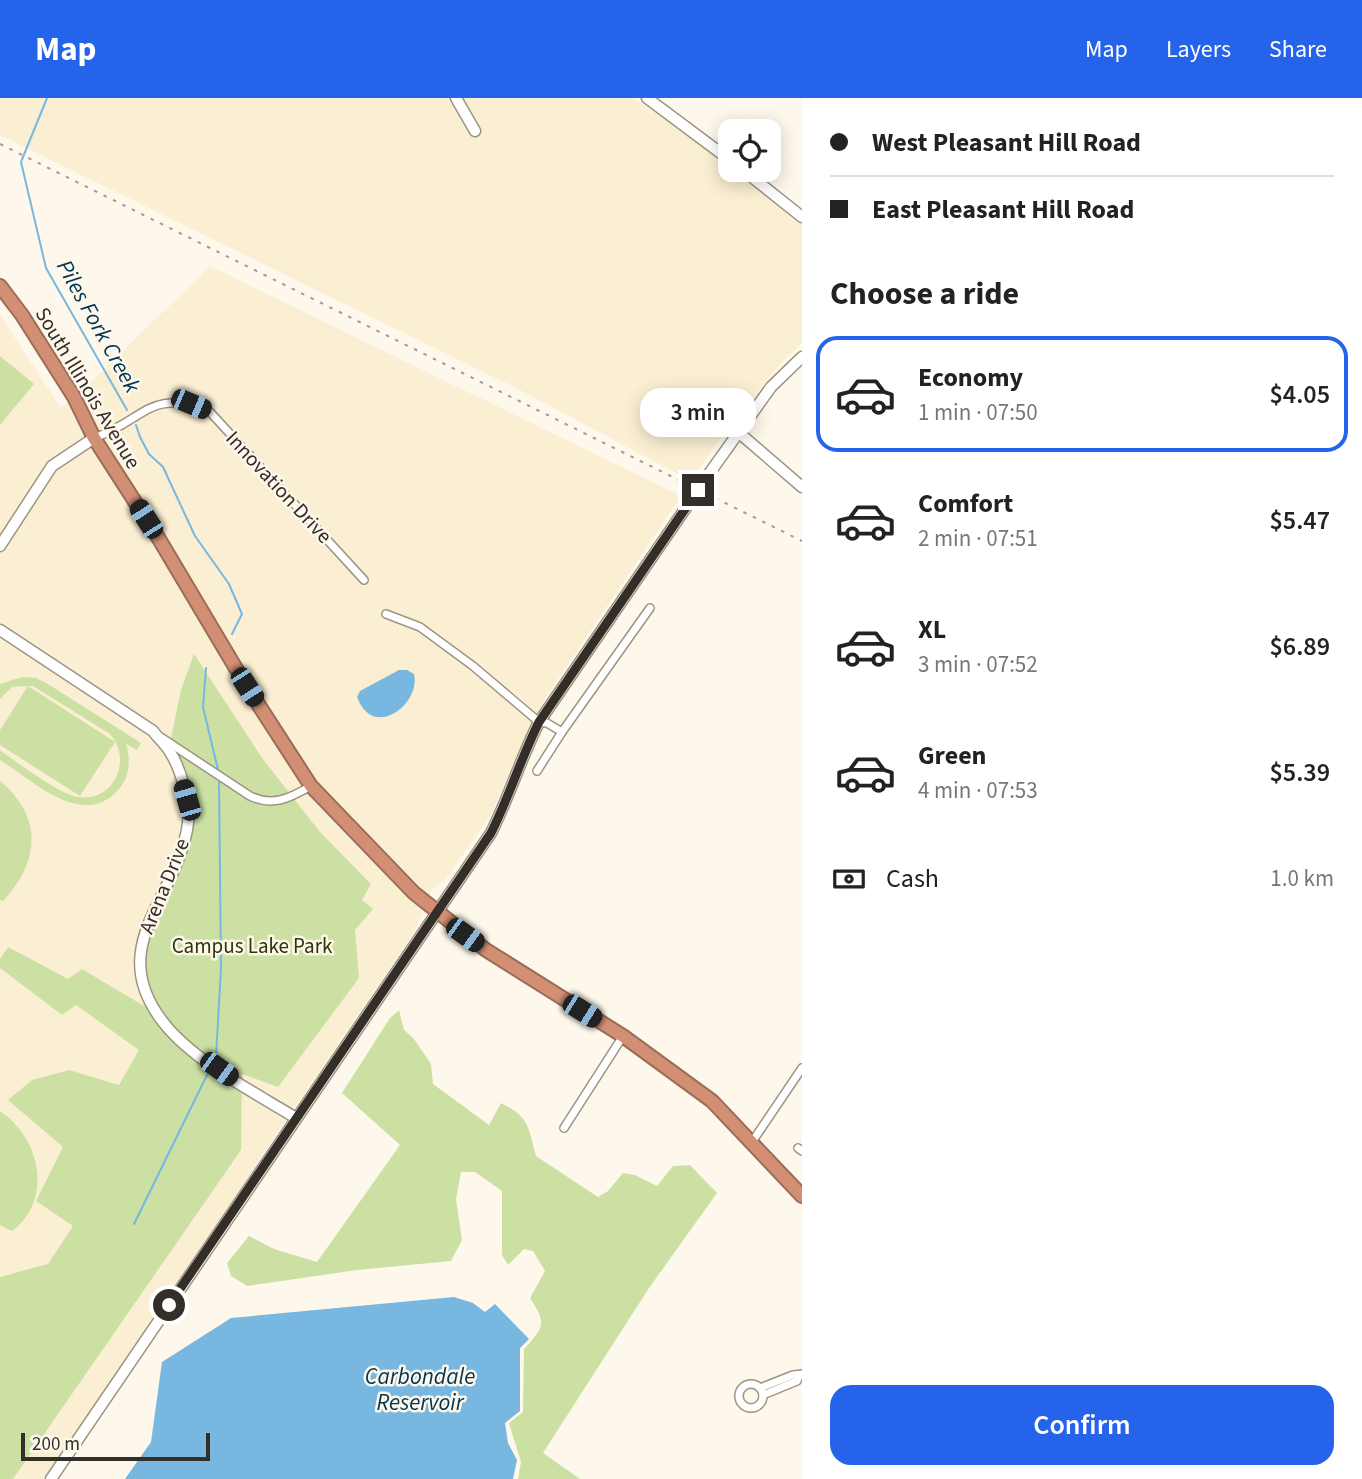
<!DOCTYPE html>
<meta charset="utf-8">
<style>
body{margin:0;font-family:"Source Sans 3",sans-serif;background:#f2f2f2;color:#222;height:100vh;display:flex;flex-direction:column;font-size:26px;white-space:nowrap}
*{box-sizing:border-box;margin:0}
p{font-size:23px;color:#767676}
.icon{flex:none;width:38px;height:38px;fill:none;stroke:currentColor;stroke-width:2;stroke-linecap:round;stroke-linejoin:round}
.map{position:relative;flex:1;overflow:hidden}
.panel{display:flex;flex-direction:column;background:#fff;width:560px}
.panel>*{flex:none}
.guide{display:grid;align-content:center;height:154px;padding:0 28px;background:#fff}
.buttons{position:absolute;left:718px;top:21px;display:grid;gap:14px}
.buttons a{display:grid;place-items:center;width:63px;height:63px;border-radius:14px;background:#fff;box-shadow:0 4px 18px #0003;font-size:35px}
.scale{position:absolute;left:21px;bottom:18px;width:189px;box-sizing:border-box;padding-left:7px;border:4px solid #332f28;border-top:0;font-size:19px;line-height:24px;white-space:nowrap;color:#332f28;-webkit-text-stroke:5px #fef8ec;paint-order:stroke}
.end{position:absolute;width:32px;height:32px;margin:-16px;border:9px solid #332f28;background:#fff;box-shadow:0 0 0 4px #fff}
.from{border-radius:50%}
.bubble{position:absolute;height:49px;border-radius:21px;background:#fff;box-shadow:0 4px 18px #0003;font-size:23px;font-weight:600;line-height:49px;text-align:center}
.car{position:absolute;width:21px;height:42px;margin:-21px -10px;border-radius:9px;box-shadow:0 0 5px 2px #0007;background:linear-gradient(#222 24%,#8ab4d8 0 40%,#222 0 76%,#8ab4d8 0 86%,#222 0)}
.guide b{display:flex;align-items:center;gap:24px;height:66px;font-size:26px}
.guide b+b{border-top:2px solid #e0e0e0}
.guide i{width:18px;height:18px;background:#222}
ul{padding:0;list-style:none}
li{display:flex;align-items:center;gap:21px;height:116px;margin:0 14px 10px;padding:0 14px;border:4px solid transparent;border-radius:21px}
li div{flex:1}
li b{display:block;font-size:26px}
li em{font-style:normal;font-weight:600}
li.on{border-color:#2563eb}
li>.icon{width:63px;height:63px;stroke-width:1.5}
h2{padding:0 28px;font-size:32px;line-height:84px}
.pay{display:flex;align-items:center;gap:18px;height:77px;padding:0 28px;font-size:26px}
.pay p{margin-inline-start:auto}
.action{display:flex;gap:14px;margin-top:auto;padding:14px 28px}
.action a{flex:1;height:80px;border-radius:21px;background:#2563eb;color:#fff;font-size:28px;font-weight:600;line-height:80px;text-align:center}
header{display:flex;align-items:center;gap:42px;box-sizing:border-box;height:98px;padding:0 35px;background:#2563eb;color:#fff}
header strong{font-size:33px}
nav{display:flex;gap:38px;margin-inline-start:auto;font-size:24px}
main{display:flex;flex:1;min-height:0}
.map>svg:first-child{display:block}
.built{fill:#fbefd3}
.green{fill:#cce0a3}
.water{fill:#78b7df}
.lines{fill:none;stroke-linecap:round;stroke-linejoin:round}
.stream{stroke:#78b7df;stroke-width:2}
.street-casing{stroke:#9d9482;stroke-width:10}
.secondary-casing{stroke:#9d9482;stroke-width:13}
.highway-casing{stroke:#9a6d59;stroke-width:16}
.street{stroke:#fff;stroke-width:7}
.secondary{stroke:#fff;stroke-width:10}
.highway{stroke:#d28f73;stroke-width:12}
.rail{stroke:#a19c93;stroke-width:2;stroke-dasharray:3.5 7;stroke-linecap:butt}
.secondary-bridge-casing{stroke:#9d9482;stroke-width:13;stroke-linecap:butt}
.secondary-bridge{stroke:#fff;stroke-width:10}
.route{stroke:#332f28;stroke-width:9}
.labels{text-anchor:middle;stroke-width:5;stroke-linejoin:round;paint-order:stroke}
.street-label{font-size:21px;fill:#332f28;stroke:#fef8ec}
.park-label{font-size:21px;fill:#2b3707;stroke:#fef8ec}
.water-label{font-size:23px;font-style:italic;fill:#003550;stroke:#fef8ec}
</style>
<header>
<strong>Map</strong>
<nav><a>Map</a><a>Layers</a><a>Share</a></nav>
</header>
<main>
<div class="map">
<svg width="802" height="1381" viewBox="0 0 802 1381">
<rect width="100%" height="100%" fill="#fef8ec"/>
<g class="built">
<polygon points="0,0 633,0 680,32 802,125 802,245 785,261 731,324 691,383 518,291 0,37"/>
<polygon points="210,168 681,398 541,607 490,718 446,781 432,792 415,833 258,1063 217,1129 43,1381 0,1381 0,217 61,310 80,294"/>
</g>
<g class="green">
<polygon points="0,258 34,286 0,327"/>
<polygon points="194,556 262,660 320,734 371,786 362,802 373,811 355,832 359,880 278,989 242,976 241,1052 13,1381 0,1381 0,1179 48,1166 73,1128 36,1103 63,1049 8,1002 32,982 69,972 119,987 139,952 76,907 62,917 0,870 0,861 8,849 68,881 82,871 144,908 151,905 140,858 188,723 170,645 181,592"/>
<path d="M22 579 36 580 48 586 141 645 137 652 126 646C131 662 130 679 118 692 83 732 32 682 0 662V652C16 664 56 693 74 698 112 708 134 663 110 636L33 588H28L115 644 80 698 0 647V632L28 588 12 589 0 601V586Z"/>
<path d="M0 683C43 719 40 763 3 803L0 802Z"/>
<path d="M399 912 404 932 414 941 431 966 433 986 489 1027 501 1005C530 1019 528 1029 536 1058L598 1099 608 1093 623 1075 635 1077 657 1088 673 1068 690 1067 717 1095 649 1190 543 1355 580 1381H518L521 1364 509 1325 523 1314 524 1251C544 1229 547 1226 530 1200L545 1173 533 1153 524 1151 508 1167 502 1157V1093L475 1074H461L456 1101 462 1142 451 1163 357 1172 247 1188 231 1178 227 1165 249 1138 274 1151 317 1164 400 1047 342 995 390 920Z"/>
<path d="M0 1013C40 1040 54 1101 12 1133L0 1127Z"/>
</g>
<g class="water">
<path d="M399 572H407L414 576C421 606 373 643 357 599L360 593Z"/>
<polygon points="454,1199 473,1205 485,1214 495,1206 529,1241 520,1250 520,1313 505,1325 508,1345 517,1362 513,1381 125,1381 151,1344 162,1264 231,1220"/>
</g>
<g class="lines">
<g class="stream">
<polyline points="47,0 21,64 46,170 127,312"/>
<polyline points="136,327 140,339 149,356 163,369 195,438 229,486 242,516 232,536"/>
<polyline points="206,570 203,609 218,672"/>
<polyline points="216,958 221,871 219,682"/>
<polyline points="134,1126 208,975"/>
</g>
<g class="street-casing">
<g id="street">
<path d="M94 340C146 322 149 289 210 314L364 482"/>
<polyline points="386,516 420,529 473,568 539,624 547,625 562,634"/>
<path d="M162 640 250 698C273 709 290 700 311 688"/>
<polyline points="537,673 562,634 650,510"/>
<polyline points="564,1030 623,938"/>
<polyline points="752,1044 802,970"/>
<polyline points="798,1050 802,1053"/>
<circle cx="751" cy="1298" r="12"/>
<polyline points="760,1290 793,1277 802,1276"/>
<polyline points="763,1297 797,1283 799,1278"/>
</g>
</g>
<g class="secondary-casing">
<g id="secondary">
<polyline points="456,0 475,33"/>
<polyline points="647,0 730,62"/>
<polyline points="743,72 802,119"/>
<polyline points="737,333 802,389"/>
<polyline points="711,373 771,289 802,259"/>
<polyline points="0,448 52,368 94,340"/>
<path d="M0 532 153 633C158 640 165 646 170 654 181 671 190 704 188 725 179 799 103 847 163 924 192 962 255 995 296 1020"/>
<path d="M51 1381 491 735C509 699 521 660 539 624L685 411"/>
</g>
</g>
<g class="highway-casing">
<polyline id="highway" points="0,188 22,217 74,299 94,340 159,441 247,589 311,688 414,795 486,852 623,938 712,1003 802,1098"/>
</g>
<use href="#street" class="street"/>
<use href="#secondary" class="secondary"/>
<use href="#highway" class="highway"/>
<polyline class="rail" points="0,46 802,443"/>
<g class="secondary-bridge-casing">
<polyline id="secondary-bridge" points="685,411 711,373"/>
</g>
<use href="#secondary-bridge" class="secondary-bridge"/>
</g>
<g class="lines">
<path class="route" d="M169 1207 491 735C509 699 521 660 539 624L698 392"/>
</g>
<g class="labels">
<g class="street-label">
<text transform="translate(88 290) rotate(59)" y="7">South Illinois Avenue</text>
<text transform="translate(279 389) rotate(47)" y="7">Innovation Drive</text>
<text transform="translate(164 788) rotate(-68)" y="7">Arena Drive</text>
</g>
<g class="park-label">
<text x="252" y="855">Campus Lake Park</text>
</g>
<g class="water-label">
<text transform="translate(99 228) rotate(61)" y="8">Piles Fork Creek</text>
<text x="420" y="1286">Carbondale<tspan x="420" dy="26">Reservoir</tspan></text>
</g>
</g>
</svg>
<div class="buttons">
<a><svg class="icon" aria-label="locate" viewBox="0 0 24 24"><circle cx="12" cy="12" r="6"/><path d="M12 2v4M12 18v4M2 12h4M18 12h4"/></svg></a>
</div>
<div class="scale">200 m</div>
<i class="end from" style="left:169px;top:1207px"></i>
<i class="end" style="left:698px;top:392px"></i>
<div class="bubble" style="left:640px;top:290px;width:116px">3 min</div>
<i class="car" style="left:191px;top:306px;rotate:113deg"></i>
<i class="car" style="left:146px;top:421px;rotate:327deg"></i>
<i class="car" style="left:247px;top:589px;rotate:147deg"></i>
<i class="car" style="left:187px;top:702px;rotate:344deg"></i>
<i class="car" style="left:465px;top:837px;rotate:126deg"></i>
<i class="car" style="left:582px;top:913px;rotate:122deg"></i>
<i class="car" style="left:219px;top:971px;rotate:126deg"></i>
</div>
<section class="panel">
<div class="guide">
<b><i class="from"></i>West Pleasant Hill Road</b>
<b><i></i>East Pleasant Hill Road</b>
</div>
<h2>Choose a ride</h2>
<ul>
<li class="on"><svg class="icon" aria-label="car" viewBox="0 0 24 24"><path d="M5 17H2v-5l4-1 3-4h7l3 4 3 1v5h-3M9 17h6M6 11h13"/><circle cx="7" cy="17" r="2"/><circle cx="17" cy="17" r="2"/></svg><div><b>Economy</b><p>1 min · 07:50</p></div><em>$4.05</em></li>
<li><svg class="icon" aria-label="car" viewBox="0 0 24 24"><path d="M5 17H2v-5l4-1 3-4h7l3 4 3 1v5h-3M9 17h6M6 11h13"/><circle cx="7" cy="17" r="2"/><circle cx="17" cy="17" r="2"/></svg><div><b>Comfort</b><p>2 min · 07:51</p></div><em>$5.47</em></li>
<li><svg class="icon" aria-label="car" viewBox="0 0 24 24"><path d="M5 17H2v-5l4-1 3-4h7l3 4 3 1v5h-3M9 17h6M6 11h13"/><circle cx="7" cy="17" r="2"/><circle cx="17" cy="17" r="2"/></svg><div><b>XL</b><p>3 min · 07:52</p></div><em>$6.89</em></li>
<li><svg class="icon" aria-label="car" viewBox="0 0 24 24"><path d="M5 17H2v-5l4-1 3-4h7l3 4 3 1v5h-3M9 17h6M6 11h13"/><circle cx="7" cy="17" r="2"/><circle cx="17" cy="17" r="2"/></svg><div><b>Green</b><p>4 min · 07:53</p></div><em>$5.39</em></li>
</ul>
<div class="pay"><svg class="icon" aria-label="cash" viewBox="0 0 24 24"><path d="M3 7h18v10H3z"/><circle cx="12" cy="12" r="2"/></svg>Cash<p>1.0 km</p></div>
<div class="action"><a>Confirm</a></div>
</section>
</main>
